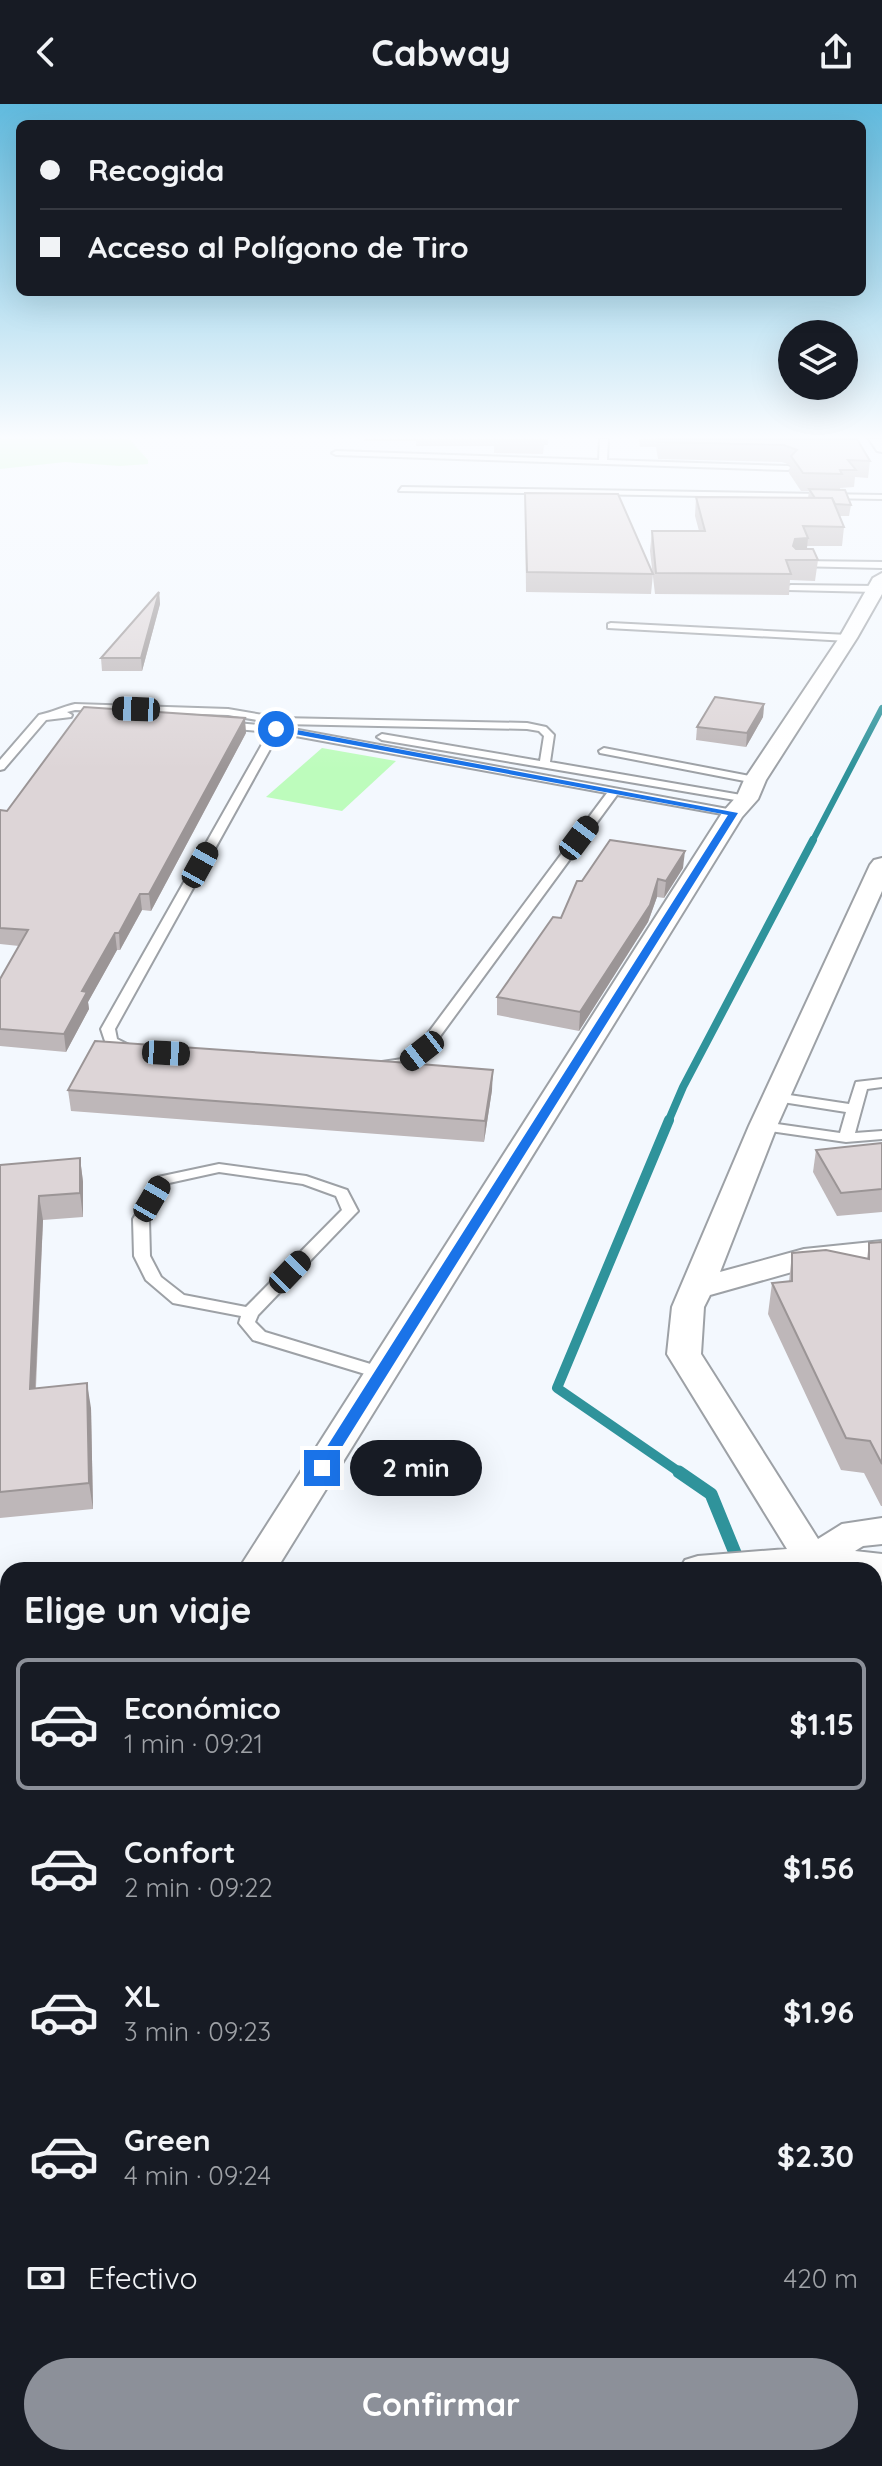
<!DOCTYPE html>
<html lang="es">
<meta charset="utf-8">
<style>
body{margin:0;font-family:Quicksand,sans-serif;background:#242831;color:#f1f3f6;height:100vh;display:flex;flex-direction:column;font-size:30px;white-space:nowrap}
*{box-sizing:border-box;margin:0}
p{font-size:26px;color:#9ea1a6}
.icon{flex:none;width:44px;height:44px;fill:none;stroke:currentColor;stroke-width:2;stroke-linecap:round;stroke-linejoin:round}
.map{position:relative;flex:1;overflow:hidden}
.drawer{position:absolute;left:0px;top:1458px;width:882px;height:904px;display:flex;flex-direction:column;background:#171b24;border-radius:24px 24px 0 0;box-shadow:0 8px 32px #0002}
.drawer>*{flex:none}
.guide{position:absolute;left:16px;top:16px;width:850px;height:176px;border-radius:12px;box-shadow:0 8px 32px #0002;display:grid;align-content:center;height:176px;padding:0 24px;background:#171b24}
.tools{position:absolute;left:778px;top:216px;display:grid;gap:16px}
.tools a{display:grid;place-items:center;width:80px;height:80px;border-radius:50%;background:#171b24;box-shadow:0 8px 32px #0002;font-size:40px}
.end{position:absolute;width:36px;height:36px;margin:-18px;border:10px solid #1a73e8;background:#fff;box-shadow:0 0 0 4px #fff}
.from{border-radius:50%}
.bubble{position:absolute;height:56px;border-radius:28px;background:#171b24;box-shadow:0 8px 32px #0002;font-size:26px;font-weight:800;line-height:56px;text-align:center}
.car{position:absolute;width:24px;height:48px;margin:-24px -12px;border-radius:10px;box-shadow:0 0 6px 2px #0007;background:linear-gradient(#222 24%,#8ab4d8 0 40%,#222 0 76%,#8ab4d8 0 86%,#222 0)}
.guide b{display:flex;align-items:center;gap:28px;height:76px;font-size:30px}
.guide b+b{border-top:2px solid #363941}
.guide i{width:20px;height:20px;background:#f1f3f6}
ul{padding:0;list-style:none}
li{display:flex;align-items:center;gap:24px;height:132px;margin:0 16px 12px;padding:0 8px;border:4px solid transparent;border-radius:12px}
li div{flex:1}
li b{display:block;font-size:30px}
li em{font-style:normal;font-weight:800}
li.on{border-color:#8c9099}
li>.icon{width:72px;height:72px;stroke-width:1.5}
h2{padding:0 24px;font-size:36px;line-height:96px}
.pay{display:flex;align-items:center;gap:20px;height:88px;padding:0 24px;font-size:30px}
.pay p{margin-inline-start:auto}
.button{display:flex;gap:16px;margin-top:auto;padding:16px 24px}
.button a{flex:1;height:92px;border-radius:48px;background:#8c9099;color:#fff;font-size:32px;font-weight:800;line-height:92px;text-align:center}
header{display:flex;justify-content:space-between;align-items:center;height:104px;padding:0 24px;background:#171b24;font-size:36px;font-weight:800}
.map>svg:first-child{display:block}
.green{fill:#bdfcbc}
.water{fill:#35c3ce;stroke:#2f939b;stroke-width:2}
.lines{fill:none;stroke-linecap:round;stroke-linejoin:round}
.stream-far3{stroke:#2f939b;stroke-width:6}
.stream-far2{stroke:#2f939b;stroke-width:8}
.stream-far1{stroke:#2f939b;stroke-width:10}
.stream{stroke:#2f939b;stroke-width:13}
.service-casing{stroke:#9da1a6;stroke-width:4}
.minor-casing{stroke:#9da1a6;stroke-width:4}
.service{fill:#fff;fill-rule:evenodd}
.minor{fill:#fff;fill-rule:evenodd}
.wall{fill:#beb7b9}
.shaded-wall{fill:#9b9596}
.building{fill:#ddd5d7;stroke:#9b9596;stroke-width:2}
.route{fill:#1a73e8}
</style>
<header><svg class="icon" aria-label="back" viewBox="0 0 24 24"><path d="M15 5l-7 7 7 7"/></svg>Cabway<svg class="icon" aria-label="share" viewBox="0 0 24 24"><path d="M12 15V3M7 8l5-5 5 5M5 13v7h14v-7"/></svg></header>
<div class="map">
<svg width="882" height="2362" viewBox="0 0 882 2362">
<rect width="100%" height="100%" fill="#f3f8fe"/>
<g class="green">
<polygon points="0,335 129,335 148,356 148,360 120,362 65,358 0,365"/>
<polygon points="322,644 396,657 342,707 266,693"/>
</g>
<polygon class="water" points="874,1563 882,1571 882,1952 874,1935"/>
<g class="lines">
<polyline class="stream-far3" points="812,738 882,604"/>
<polyline class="stream-far2" points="668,1018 683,983 813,736"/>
<polyline class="stream-far1" points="669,1016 557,1284 682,1370"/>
<polyline class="stream" points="679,1368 711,1390 742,1466"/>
<g class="service-casing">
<g id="service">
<polygon points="600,335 608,335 607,356 788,362 792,364 788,366 336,351 332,349 336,347 599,356"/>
<polygon points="402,383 882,391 882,395 399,387"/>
<polygon points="797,457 882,458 882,464 794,462 794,458"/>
<polygon points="791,481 876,482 880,485 876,488 788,486 788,482"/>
<polygon points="611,519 848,531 853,534 848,537 608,524 608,520"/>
<path d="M75 600 228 605 280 614 527 619 546 623 554 631 550 658 747 692 752 695 747 698 382 636 377 633 382 630 540 657 544 632 539 627 527 625 283 620 282 623 733 706 739 709 733 712 617 691 427 950C413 960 396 971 380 961L382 958 402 955 417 944 607 689 279 629 115 925 117 935 139 946 132 950 106 940 101 925 269 628 225 624 220 621 225 618 272 622 274 619 228 611 75 606 67 608 72 611 71 613 46 616 4 665 0 666V656L39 611C53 608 62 603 75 600Z"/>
<polygon points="604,644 755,673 760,676 755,679 600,649 599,647"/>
<polygon points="882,975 882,983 867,985 855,1029 882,1027 882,1035 846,1038 763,1026 756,1022 763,1018 840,1029 846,1008 776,997 769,993 776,989 849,1000 856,978"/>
<path d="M219 1060 306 1072 347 1086 358 1107 355 1110 258 1211 255 1218 265 1228 387 1265 389 1269 387 1273H375L253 1236 239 1219 241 1212 173 1199 146 1176 134 1152 133 1115 156 1076 158 1073ZM219 1068 303 1080 336 1092 342 1106 246 1203 184 1191 161 1173 150 1152 149 1115 169 1079Z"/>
<polygon points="0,1916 8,1919 8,1941 0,1938"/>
<polygon points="52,2354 97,2354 100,2362 55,2362"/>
</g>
</g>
<g class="minor-casing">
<g id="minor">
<polygon points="869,335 882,335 882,348 877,347"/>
<polygon points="882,469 882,490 857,534 766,676 758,695 742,713 276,1466 238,1466 722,709 737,692 744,676 839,534 873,474"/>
<polygon points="882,754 882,787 777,1022 720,1168 804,1145 882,1137 882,1155 806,1164 710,1191 704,1203 701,1250 818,1435 842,1420 882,1414 882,1440 863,1442 855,1447 882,1450 882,1478 874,1477 874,1466 679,1466 685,1456 698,1452 787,1445 667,1250 672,1203 749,1022 870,761 874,756"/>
<polygon points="8,1849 8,1901 0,1904 0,1852"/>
<polygon points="874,2049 882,2053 882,2117 874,2114"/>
<polygon points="874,2165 882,2168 882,2237 874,2233"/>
</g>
</g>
<use href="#service" class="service"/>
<use href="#minor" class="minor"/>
</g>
<g class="wall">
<polygon points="364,335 548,335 548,341 544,341 543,350 494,349 494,342 416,342 416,337 364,337"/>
<polygon points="639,335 857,335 870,357 868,374 855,373 854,383 840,384 840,386 851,401 849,412 840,412 844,423 842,442 807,442 807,445 818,456 815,477 790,476 789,491 655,490 650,447 652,427 699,427 695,412 696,393 808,394 809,387 801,387 789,369 790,361 782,358 658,355 656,343 640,343"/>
<polygon points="525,389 653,470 651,490 526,488"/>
<polygon points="159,488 160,500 142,567 102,567 101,554"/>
<polygon points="764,600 763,613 746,643 696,636 697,623"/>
<polygon points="246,629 151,807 142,806 120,846 117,846 88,898 89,905 66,948 0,942 0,875 19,842 0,840 0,706 7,707"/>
<polygon points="683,764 664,794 657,793 648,818 579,927 497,911 497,893 561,814 582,777"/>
<polygon points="68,986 492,986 484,1038 71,1007"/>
<polygon points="882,1039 882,1108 837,1112 813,1068 816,1046"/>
<polygon points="80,1054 83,1078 83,1113 43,1116 36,1284 91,1304 93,1405 0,1414 0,1061"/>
<polygon points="882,1138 882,1402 881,1402 864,1369 841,1366 768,1210 772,1179 789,1178 792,1149 867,1155 869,1139"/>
<polygon points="0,1623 8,1637 8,1753 0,1751"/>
<polygon points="8,2149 8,2285 0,2283 0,2166"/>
<polygon points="209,2354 587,2354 585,2362 232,2362"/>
</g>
<g class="shaded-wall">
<polygon points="808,434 806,454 793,442 795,435"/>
<polygon points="159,488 160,500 142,567 141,554"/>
<polygon points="764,600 763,613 746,643 747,629"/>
<polygon points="245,614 246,629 151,807 149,790"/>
<polygon points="685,747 683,764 664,794 666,777"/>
<polygon points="658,775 657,793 648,818 579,927 580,908"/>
<polygon points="140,790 142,806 120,846 119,829"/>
<polygon points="115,829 117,846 88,898 89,905 66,948 64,930 82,887"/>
<polygon points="493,966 492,986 484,1038 485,1017"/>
<polygon points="80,1054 83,1078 83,1113 80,1089"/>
<polygon points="39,1092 43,1116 34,1310 30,1285"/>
<polygon points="87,1279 91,1304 93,1405 89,1379"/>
<polygon points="5,1624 8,1637 8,1665 0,1684 0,1636"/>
<polygon points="33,2354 50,2354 52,2362 29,2362"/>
<polygon points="583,2354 587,2354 585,2362 581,2362"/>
</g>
<g class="building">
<polygon points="658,335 857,335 870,357 848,356 856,366 840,366 842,370 803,369 791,352 797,346 784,341 659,338"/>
<polygon points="809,385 845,386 851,401 835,400 832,394 815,394"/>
<polygon points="525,389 618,390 653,470 527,468"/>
<polygon points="696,393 832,394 844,423 803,422 808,434 795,435 793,442 796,445 813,445 818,456 786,456 791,470 656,469 652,427 705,427"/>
<polygon points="159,488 141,554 101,554"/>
<polygon points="715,593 764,600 747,629 697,623"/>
<polygon points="84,603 245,614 149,790 140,790 119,829 115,829 82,887 87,888 64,930 0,925 0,875 28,826 0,824 0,706 7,707"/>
<polygon points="610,736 685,747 666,777 658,775 650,801 580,908 497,893 553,813 561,814 577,777 582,777"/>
<polygon points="95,937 395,958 493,966 485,1017 68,986"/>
<polygon points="882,1039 882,1085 841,1089 816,1046"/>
<polygon points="80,1054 80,1089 39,1092 30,1285 87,1279 89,1379 0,1388 0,1061"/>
<polygon points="882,1138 882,1360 870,1337 846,1334 772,1179 792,1177 792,1149 826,1146 869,1155 869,1139"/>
<polygon points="0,1623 5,1624 0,1636"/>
<polygon points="0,1659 8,1661 8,1723 0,1721"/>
<polygon points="8,2149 8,2258 0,2255 0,2166"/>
<polygon points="2,2311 8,2313 8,2354 33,2354 29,2362 0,2362 0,2318"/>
<polygon points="292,2354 583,2354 581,2362 316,2362"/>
</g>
<linearGradient id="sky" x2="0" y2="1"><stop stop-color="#60bade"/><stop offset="0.5" stop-color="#fafcff"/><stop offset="1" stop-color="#fafcff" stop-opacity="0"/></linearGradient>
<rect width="882" height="666" fill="url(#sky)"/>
<polygon class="route" points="276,622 738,709 327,1367 322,1369 314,1364 316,1360 728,711 273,626"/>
</svg>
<div class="tools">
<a><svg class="icon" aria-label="layers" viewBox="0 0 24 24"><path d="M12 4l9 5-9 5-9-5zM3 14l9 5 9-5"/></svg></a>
</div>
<i class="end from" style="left:276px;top:625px"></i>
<i class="end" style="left:322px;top:1364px"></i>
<div class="bubble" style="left:350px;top:1336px;width:132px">2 min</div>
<i class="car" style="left:136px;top:605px;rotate:272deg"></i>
<i class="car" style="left:579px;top:734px;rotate:37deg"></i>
<i class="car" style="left:200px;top:761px;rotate:29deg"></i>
<i class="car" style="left:422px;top:947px;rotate:232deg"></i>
<i class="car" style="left:166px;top:949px;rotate:93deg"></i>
<i class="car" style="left:152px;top:1095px;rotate:30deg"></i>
<i class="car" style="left:290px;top:1168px;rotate:44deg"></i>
<div class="guide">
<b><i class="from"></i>Recogida</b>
<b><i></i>Acceso al Polígono de Tiro</b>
</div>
<section class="drawer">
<h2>Elige un viaje</h2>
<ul>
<li class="on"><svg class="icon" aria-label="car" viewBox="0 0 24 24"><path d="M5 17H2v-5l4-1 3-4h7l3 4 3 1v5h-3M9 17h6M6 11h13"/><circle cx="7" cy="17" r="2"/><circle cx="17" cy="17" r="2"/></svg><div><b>Económico</b><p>1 min · 09:21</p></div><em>$1.15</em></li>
<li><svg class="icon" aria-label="car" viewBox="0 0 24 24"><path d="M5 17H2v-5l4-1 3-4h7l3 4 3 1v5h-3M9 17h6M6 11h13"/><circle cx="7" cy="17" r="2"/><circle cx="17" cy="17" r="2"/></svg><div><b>Confort</b><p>2 min · 09:22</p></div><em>$1.56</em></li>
<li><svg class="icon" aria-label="car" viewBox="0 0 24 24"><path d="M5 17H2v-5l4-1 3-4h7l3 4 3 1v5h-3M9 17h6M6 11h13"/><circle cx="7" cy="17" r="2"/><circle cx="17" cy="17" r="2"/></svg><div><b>XL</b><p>3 min · 09:23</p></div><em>$1.96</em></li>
<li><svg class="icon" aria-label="car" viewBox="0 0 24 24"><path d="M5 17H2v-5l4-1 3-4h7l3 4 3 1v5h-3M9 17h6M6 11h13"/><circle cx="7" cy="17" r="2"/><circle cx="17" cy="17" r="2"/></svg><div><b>Green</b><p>4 min · 09:24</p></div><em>$2.30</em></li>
</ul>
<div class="pay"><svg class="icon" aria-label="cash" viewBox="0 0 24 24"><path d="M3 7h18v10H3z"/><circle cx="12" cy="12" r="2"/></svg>Efectivo<p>420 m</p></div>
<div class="button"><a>Confirmar</a></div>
</section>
</div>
